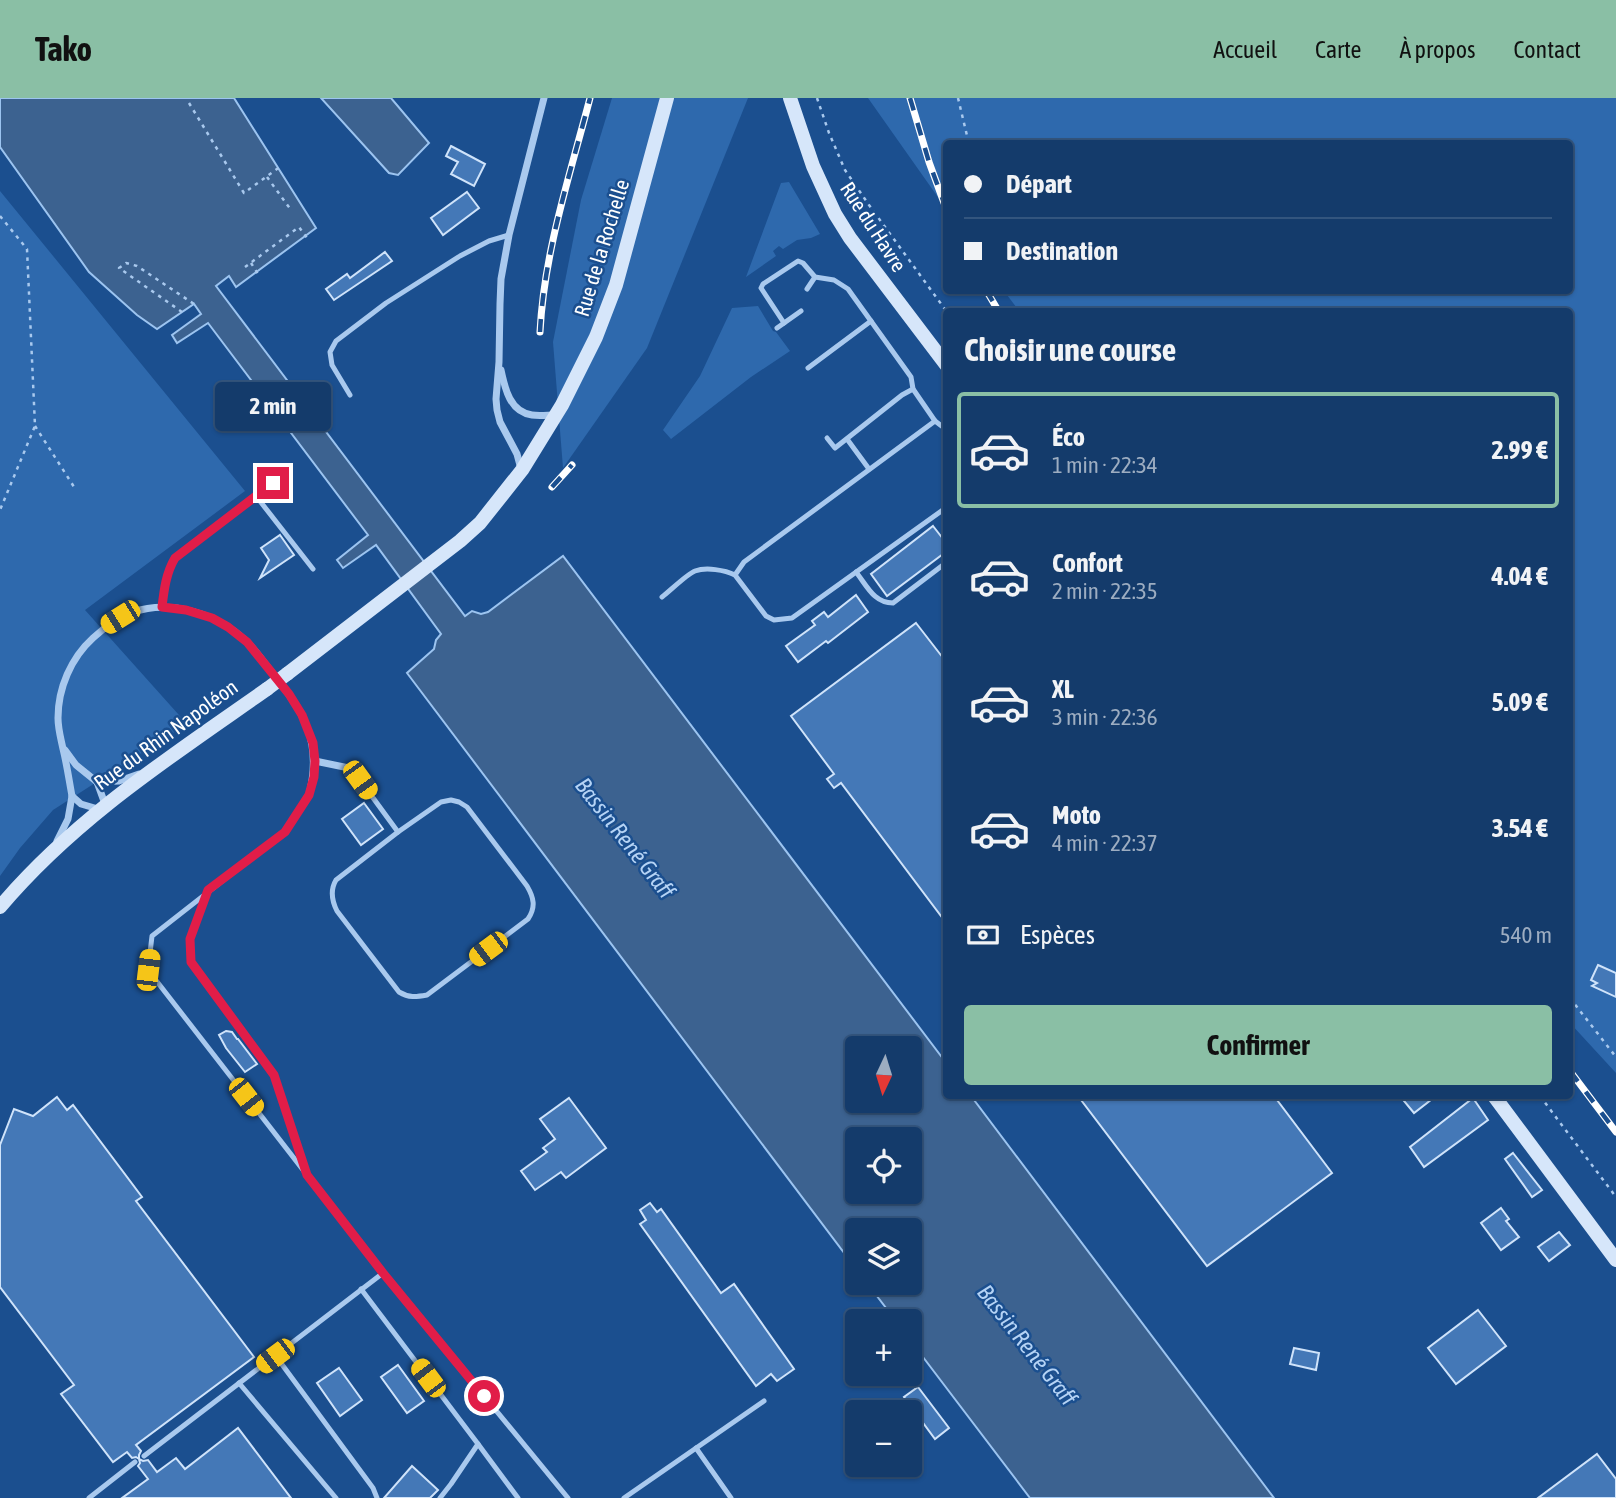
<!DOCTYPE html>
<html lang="fr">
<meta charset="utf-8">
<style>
body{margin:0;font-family:"Asap Condensed",sans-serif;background:#214673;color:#f1f3f6;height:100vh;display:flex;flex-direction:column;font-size:26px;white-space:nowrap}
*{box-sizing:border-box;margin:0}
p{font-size:23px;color:#9dadc1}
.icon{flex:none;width:38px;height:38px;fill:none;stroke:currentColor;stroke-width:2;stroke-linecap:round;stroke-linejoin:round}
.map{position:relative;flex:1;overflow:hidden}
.details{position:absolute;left:943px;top:210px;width:630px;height:791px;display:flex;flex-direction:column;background:#143b6b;border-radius:7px;box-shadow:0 2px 5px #0004,0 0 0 2px #33557e}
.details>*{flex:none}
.top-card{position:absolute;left:943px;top:42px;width:630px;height:154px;border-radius:7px;box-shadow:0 2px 5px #0004,0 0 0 2px #33557e;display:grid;align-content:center;height:154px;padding:0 21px;background:#143b6b}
.needle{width:46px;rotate:184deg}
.controls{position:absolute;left:845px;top:938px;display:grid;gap:14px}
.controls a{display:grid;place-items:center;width:77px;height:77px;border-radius:7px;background:#143b6b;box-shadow:0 2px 5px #0004,0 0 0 2px #33557e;font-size:35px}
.end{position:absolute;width:32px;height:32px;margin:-16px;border:9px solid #e11d48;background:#fff;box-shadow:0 0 0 4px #fff}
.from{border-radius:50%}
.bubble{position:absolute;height:49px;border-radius:7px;background:#143b6b;box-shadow:0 2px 5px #0004,0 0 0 2px #33557e;font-size:23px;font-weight:700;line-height:49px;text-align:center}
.car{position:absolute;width:21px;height:42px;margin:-21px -10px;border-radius:9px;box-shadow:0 0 5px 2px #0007;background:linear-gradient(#f5c518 24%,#345 0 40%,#f5c518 0 76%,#345 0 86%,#f5c518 0)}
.top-card b{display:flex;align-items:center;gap:24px;height:66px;font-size:26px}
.top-card b+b{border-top:2px solid #33557e}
.top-card i{width:18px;height:18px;background:#f1f3f6}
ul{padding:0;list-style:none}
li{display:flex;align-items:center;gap:21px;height:116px;margin:0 14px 10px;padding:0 7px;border:4px solid transparent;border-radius:7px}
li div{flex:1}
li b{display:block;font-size:26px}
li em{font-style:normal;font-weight:700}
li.current{border-color:#8abfa5}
li>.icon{width:63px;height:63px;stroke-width:1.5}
h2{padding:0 21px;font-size:32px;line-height:84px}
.pay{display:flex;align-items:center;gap:18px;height:77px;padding:0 21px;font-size:26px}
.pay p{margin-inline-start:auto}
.cta{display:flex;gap:14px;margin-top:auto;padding:14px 21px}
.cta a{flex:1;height:80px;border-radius:7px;background:#8abfa5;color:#111;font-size:28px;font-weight:700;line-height:80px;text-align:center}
header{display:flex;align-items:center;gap:42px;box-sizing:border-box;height:98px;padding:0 35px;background:#8abfa5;color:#111}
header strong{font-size:33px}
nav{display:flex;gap:38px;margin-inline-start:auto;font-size:24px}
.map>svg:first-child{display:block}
.green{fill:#2e69ad}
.water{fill:#3c6290;stroke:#9cc4f0;stroke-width:2;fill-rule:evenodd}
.building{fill:#4478b7;stroke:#cfe3fa;stroke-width:2}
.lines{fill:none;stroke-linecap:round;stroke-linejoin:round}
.path{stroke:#a9c9ee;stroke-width:2.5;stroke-dasharray:3.5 5;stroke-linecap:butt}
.lane{stroke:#a9c9ee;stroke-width:5}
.street{stroke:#a9c9ee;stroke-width:7}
.secondary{stroke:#d6e6fa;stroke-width:14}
.rail-casing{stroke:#fff;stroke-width:7}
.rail{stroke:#1b4f8f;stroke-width:4.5;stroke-dasharray:13;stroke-linecap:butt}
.secondary-bridge{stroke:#d6e6fa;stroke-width:14}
.route{stroke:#e11d48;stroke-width:9}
.labels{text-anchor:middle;stroke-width:5;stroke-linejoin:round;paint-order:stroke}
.street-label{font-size:21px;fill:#fff;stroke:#1b4f8f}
.water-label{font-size:23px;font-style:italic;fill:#b5d3f5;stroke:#1b4f8f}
</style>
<header>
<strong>Tako</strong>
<nav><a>Accueil</a><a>Carte</a><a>À propos</a><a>Contact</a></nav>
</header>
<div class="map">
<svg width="1616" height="1400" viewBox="0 0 1616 1400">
<rect width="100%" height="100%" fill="#1b4f8f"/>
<g class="green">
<polygon points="612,0 748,0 647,250 563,370 553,244 581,102"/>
<polygon points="868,0 1616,0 1616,975 1570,925 1570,214 1020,214 1004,193 1570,192 1570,46 947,46 947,112"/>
<polygon points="789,84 820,136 811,140 797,142 783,151 779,148 773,153 776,158 746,179 781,85"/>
<polygon points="0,93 245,393 85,512 187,626 53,712 20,750 0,778"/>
<polygon points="758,208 773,233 776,234 790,253 751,279 671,341 663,332 700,278 732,210"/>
</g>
<g class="water">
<path d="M0 0H234L316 130 236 189 229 178 216 188 465 518 472 513 481 516 488 514 563 458 947 966V998H971L1274 1400H1030L910 1242V1223H896L867 1185H910V1132H858L857 1172 407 575 434 551 436 542 441 536 376 447 343 470 337 462 368 437 208 225 177 245 172 237 201 216 194 206 157 231 137 217 89 174 0 49ZM858 950H910V1003H858ZM858 1041H910V1094H858Z"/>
<polygon points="321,0 391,0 429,45 398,77 389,75"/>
</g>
<g class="building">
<polygon points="451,48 485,66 474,88 451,76 458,64 446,58"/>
<polygon points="467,94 479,110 443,137 431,120"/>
<polygon points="385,154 392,163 334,202 326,191 347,176 350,180"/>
<polygon points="933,428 947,446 947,453 887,498 871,476"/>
<polygon points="280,437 294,457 260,480 269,462 261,450"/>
<polygon points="856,497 868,514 828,545 826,543 798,564 786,548 815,527 812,523 824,514 828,519"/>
<polygon points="916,525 947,565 947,826 841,685 834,690 827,681 834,676 791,618"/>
<polygon points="364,705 383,731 361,747 342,721"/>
<polygon points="1598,867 1616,875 1616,899 1592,888 1597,885 1591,882"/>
<polygon points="226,933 232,934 237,941 238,941 257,966 245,974 226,950 219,937"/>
<polygon points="1078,998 1274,998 1332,1075 1207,1168"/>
<polygon points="1411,998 1436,998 1414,1015 1404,1003"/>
<polygon points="57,999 67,1012 73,1007 142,1099 136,1103 254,1259 136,1347 141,1353 139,1357 139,1361 143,1363 148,1362 157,1374 176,1360 185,1371 238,1330 291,1400 122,1400 148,1381 138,1368 140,1365 139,1361 136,1359 132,1360 127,1354 113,1364 61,1296 74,1287 0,1189 0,1047 14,1011 33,1018"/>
<polygon points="569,1000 606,1050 566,1080 561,1074 535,1092 521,1073 547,1054 543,1050 555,1041 540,1021"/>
<polygon points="1473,1000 1488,1022 1424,1069 1410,1049"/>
<polygon points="1513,1055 1542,1092 1532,1099 1505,1061"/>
<polygon points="650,1105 657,1114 661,1111 721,1195 734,1186 794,1271 777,1283 771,1276 756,1288 640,1126 646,1122 640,1112"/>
<polygon points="1501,1110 1509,1121 1506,1123 1519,1139 1501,1152 1481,1125"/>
<polygon points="1559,1134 1570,1147 1549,1163 1538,1149"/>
<polygon points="1478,1212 1506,1248 1456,1286 1428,1250"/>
<polygon points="1294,1250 1319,1255 1316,1272 1290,1266"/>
<polygon points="398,1267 424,1303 407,1315 381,1279"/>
<polygon points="339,1270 362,1302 340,1318 317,1285"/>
<polygon points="918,1289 949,1330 935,1341 904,1299"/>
<polygon points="1597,1356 1616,1381 1616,1400 1538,1400"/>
<polygon points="412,1368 438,1392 430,1400 384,1400"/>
</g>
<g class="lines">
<g class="path">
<polyline points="817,0 829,35 845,72 869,107 947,214"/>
<polyline points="958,0 969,46"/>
<polyline points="189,5 244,95 281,68"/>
<polyline points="267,79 291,112"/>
<polyline points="0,118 27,151 35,328 0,412"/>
<polyline points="251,165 258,176"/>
<polyline points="245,169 299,129 307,140"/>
<polyline points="182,214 119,170 126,165 137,168 194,206"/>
<polyline points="35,328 76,392"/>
<polyline points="1570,900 1616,959"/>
<polyline points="1540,998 1616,1099"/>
</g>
<g class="lane">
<polyline points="807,191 815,179"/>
<polyline points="784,225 761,190 763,186 798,163 803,165 815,179 834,182 848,191 911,279 913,291 935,323 947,332"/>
<polyline points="777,230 801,213"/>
<polyline points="808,270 871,223"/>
<polyline points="350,297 332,267 330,254 336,243 386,205 460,158 489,143 509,137"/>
<polyline points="827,340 835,350 902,297 913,291"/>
<polyline points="847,341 869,371"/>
<polyline points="256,398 313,471"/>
<path d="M856 474C867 488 874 505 893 505L947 464"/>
<polyline points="735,477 744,464 935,323"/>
<path d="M662 499C670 493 687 476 695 473 706 469 725 472 735 477L766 518 774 522 792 520 947 409"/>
<path d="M162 509C164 492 166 475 175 460L289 373"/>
<polyline points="360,682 398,734"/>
<polyline points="309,697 285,734 152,838 148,872 383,1175 568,1400"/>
<path d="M451 702 459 704 467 709 527 788C534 800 536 809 528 821L427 897C416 899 409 900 399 894L337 813C332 803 330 792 336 782L398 734 441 704Z"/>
<polyline points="207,795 189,841 191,864 274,977 305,1072"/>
<polyline points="361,1191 478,1346 451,1386 440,1400"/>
<polyline points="275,1257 373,1390 377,1400"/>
<polyline points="239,1285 336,1400"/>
<polyline points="478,1346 518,1400"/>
<polyline points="696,1350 731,1400"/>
<polyline points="144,1358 383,1175"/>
<polyline points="89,1400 135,1364"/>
<polyline points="624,1400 764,1303"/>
</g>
<g class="street">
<path d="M501 272C505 291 510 314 532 317 539 318 548 317 556 317"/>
<polyline points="521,371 517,356 500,324 497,312 496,301 499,264 500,206 501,181 509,137 544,0"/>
<polyline points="65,652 76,667 97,684 105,706"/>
<polyline points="315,663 349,670 360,682"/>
<polyline points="97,684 119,683 139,676"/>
<path d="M98 711 81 706 72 698C69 682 67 667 63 651 61 641 58 631 58 620 58 590 71 560 93 540 105 529 118 519 133 514 171 501 218 516 246 543 255 551 262 562 270 572 303 613 323 642 309 697"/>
<polyline points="57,743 68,721 72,698"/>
</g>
<g class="secondary">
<polyline points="790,0 813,68 835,116 850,140 947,268"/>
<polyline points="287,576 460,443 480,425 522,372 562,307 596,239 616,187 667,0"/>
<path d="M0 809C75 720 173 657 267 591"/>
<polyline points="1494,998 1616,1162"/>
</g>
<g class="rail-casing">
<g id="rail">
<polyline points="910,0 929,64 947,113"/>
<polyline points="986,192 999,214"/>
<path d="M540 234C544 154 570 77 590 0"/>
<polyline points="552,389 572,367"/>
<polyline points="1570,973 1616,1034"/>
</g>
</g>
<use href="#rail" class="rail"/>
<polyline class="secondary-bridge" points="267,591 287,576"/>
</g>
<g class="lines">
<path class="route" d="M273 385 175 460C166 475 164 492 162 509L186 512 212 520 228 529 247 544 289 596 302 617 313 645 315 663 314 679 309 697 285 734 208 792 190 841 191 864 274 977 307 1077 383 1175 484 1298"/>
</g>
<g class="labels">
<g class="street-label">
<text transform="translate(873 129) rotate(57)" y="7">Rue du Havre</text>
<text transform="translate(602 150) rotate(-73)" y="7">Rue de la Rochelle</text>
<text transform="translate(166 637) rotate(-36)" y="7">Rue du Rhin Napoléon</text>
</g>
<g class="water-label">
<text transform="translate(625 740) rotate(52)" y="8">Bassin René Graff</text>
<text transform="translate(1027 1247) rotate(52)" y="8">Bassin René Graff</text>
</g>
</g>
</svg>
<div class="controls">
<a><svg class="needle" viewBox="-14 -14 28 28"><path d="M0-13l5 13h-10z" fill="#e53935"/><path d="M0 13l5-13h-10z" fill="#9dadc1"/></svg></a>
<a><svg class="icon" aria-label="locate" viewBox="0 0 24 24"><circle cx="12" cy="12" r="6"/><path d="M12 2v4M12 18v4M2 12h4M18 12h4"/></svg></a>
<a><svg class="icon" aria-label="layers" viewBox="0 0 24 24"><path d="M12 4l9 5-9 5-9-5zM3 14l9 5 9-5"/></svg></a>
<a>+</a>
<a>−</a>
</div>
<i class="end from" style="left:484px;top:1298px"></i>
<i class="end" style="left:273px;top:385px"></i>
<div class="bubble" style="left:215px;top:284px;width:116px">2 min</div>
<i class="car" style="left:120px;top:519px;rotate:238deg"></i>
<i class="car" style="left:360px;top:682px;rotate:144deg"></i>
<i class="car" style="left:488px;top:851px;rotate:233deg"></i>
<i class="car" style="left:148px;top:872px;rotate:7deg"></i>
<i class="car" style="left:246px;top:999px;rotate:142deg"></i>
<i class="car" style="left:275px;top:1258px;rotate:233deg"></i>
<i class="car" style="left:428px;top:1280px;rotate:323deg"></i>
<div class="top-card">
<b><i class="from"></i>Départ</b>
<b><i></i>Destination</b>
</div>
<section class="details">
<h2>Choisir une course</h2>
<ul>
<li class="current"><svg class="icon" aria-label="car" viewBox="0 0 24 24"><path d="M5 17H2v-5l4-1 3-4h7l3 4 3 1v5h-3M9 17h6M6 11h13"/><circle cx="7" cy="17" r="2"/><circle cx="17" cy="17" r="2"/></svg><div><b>Éco</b><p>1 min · 22:34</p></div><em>2.99 €</em></li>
<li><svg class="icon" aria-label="car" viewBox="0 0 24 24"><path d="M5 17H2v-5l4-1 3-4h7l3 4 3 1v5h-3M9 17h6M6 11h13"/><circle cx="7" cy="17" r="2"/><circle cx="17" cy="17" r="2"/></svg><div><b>Confort</b><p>2 min · 22:35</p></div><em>4.04 €</em></li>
<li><svg class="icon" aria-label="car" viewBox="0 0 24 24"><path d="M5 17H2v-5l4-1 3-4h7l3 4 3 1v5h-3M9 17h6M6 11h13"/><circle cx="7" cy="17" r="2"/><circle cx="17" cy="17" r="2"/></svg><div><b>XL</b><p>3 min · 22:36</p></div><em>5.09 €</em></li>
<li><svg class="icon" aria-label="car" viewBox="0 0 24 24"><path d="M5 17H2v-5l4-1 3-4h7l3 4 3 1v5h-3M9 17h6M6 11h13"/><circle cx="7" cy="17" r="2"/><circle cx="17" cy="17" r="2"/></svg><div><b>Moto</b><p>4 min · 22:37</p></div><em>3.54 €</em></li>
</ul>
<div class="pay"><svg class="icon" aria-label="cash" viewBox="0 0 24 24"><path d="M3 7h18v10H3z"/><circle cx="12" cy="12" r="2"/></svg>Espèces<p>540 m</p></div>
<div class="cta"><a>Confirmer</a></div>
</section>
</div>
